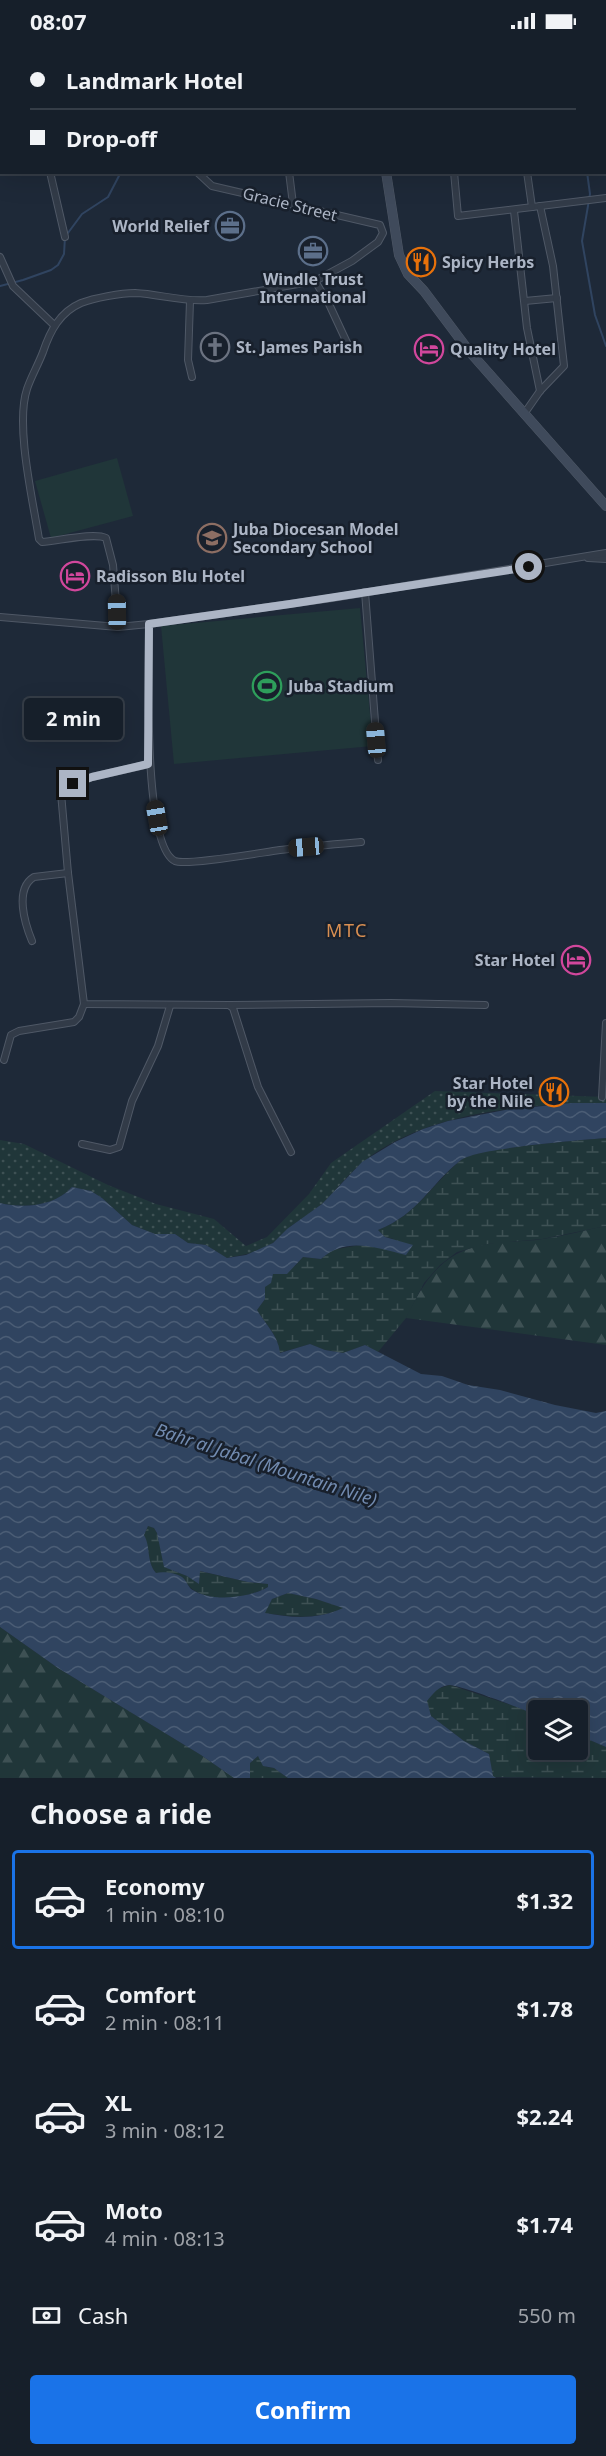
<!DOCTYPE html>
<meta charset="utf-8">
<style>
body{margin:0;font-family:"Noto Sans",sans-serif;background:#1f2732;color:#f1f3f6;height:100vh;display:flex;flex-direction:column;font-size:22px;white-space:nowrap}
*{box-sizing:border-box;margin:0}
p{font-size:20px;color:#9ea2a8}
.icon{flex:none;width:33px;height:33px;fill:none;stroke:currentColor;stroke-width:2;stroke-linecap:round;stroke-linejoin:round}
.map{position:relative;height:1736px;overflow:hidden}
.sheet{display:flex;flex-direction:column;background:#161f2a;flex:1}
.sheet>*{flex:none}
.top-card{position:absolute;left:0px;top:0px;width:606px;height:132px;box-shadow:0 6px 24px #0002,0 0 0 2px #353d47;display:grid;align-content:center;height:132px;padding:0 30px;background:#161f2a}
.tools{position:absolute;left:528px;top:1658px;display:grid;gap:12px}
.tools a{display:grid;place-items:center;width:60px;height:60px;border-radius:6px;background:#161f2a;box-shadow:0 6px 24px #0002,0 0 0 2px #353d47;font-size:30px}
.end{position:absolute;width:27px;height:27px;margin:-14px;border:8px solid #acb5c5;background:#111;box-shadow:0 0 0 3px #111}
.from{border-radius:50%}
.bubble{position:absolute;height:42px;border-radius:6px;background:#161f2a;box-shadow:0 6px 24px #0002,0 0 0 2px #353d47;font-size:20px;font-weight:700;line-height:42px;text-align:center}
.car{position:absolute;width:18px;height:36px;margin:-18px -9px;border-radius:8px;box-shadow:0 0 4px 2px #0007;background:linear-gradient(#222 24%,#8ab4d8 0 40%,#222 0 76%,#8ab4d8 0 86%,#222 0)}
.top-card b{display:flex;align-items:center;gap:21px;height:57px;font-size:22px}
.top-card b+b{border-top:2px solid #353d47}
.top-card i{width:15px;height:15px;background:#f1f3f6}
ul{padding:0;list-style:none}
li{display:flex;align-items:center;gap:18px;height:99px;margin:0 12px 9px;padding:0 18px;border:3px solid transparent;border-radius:6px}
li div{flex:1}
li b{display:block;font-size:22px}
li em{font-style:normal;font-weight:700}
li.selected{border-color:#1a73e8}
li>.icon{width:54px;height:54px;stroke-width:1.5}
h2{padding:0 30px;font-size:27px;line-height:72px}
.pay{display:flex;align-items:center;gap:15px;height:66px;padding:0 30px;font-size:22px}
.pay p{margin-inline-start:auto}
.cta{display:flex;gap:12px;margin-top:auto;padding:12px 30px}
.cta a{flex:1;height:69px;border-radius:6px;background:#1a73e8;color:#fff;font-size:24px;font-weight:700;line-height:69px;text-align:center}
.status{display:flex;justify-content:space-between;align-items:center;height:42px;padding:0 30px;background:#161f2a;direction:ltr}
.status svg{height:16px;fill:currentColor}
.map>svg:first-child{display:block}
.grass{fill:url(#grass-dots)}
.forest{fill:url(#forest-firs)}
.wetland{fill:url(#wetland-marsh)}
.garden{fill:#203639}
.water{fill:url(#water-waves);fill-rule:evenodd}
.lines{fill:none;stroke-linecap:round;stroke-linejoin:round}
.stream{stroke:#304460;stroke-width:2}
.street-casing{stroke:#4f5866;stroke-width:8}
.secondary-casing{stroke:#4f5866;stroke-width:10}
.street{stroke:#323b48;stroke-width:6}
.secondary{stroke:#3f4a5b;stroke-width:9}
.route{stroke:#acb5c5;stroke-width:8}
.labels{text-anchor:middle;stroke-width:5;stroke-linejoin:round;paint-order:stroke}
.street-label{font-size:16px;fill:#acb5c5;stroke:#18202c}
.poi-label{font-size:16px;font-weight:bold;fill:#acb5c5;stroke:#18202c;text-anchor:start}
.neighbourhood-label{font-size:18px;letter-spacing:1.5px;fill:#d98f52;stroke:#18202c}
.water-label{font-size:18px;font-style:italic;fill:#728bb0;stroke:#18202c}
</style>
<div class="status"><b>08:07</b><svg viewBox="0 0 49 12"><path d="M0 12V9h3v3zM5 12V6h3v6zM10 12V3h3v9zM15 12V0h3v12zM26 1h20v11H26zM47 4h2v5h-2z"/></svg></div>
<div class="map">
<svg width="606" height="1736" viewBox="0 0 606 1736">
<defs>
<pattern id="grass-dots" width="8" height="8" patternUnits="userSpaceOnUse" patternTransform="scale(1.5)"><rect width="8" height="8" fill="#203639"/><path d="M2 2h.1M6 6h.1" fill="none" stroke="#3e5154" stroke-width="1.8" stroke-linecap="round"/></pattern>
<pattern id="forest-firs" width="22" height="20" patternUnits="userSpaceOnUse" patternTransform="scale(1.5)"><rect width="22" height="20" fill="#203639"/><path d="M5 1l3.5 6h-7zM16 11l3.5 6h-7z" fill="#3e5154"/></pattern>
<pattern id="wetland-marsh" width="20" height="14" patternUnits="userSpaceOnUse" patternTransform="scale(1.5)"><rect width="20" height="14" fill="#203639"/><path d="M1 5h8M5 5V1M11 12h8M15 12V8" fill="none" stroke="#3e5154"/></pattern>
<pattern id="water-waves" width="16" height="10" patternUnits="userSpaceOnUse" patternTransform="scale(1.5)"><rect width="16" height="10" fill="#304460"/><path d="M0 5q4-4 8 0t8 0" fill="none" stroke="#4b5d75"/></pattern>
</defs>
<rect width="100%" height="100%" fill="#1e2938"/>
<path class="grass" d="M435 1049 606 1055V1061C528 1062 425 1069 362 1121 348 1132 337 1147 324 1160 314 1169 302 1176 291 1184 285 1189 280 1195 274 1200 262 1210 242 1213 227 1216L206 1203 188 1201 175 1192H155L132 1183 102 1156 91 1149 72 1145C55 1164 24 1167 0 1161V1098L24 1102 108 1143 156 1162 214 1177 246 1204 267 1195 309 1152 331 1121Z"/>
<g class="forest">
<path d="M606 1184V1303L406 1276C425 1237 442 1210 487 1202 505 1199 524 1200 543 1197 564 1194 585 1188 606 1184Z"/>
<polygon points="0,1585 58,1626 201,1713 234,1736 0,1736"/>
</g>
<g class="wetland">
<path d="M606 1096V1184L542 1197 487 1202 457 1210 440 1223 424 1241 406 1276 378 1310 365 1303 343 1311 325 1308 310 1302 279 1311C279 1293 266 1283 257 1268L265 1257V1245L273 1232 295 1224 303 1215 321 1217 332 1208 394 1197 385 1195 378 1188C417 1173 431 1143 461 1118 475 1106 583 1098 606 1096Z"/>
<path d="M148 1484 154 1486 157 1491 165 1525 187 1534 199 1541V1529L248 1540 268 1542V1545C248 1556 210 1562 191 1546 188 1544 185 1538 182 1535L156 1531C146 1519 150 1506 144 1493Z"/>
<path d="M288 1551 316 1557 344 1566C315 1578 295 1575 264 1571L272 1557Z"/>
<polygon points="450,1643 520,1666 538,1674 538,1707 578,1707 578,1693 606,1705 606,1736 493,1735 489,1712 464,1699 431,1674 426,1659 437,1647"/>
<polygon points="258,1714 266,1725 274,1726 288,1736 250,1736 250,1721"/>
</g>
<g class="garden">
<polygon points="117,416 133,474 51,496 35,439"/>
<polygon points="360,566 373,704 174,722 161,584"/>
</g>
<path class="water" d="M571 1061H606V1096C582 1098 476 1106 461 1118 429 1143 420 1171 378 1188L385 1195 413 1203 406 1213C376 1206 347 1194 321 1217L303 1215 287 1232H273L271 1241 265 1245V1257L257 1268C266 1283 278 1293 280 1311L310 1302 325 1308 343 1311 365 1303 421 1332 442 1334 468 1343 500 1348 555 1363 596 1371 606 1369V1705L578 1693V1668H538V1674C526 1668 460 1643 449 1643 438 1644 433 1652 427 1659L431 1674 464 1699 489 1712 493 1734 496 1736H288L274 1726 263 1724 258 1714 250 1721V1736H234L201 1713 58 1626 0 1585V1161C24 1167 55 1164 72 1145L91 1149 102 1156 132 1183 155 1192H175L188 1201 206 1203 227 1216 246 1213 273 1201 287 1187 322 1162 362 1120 395 1100 423 1087 448 1079 505 1068ZM148 1484 154 1486 157 1491 164 1525 187 1534 199 1542 200 1529 248 1540 268 1542V1545C249 1556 211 1561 191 1547 188 1544 186 1538 182 1535 176 1531 163 1529 156 1531 146 1519 151 1505 144 1493ZM288 1551 316 1557 343 1566C317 1578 292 1576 265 1571L272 1557Z"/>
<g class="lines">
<g class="stream">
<polyline points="557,0 558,2"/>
<polyline points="587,130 590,152 582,199 595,273 606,304"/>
<polyline points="0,244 23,238 51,228 58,223 64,212 65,195 82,172 108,155 121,130"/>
</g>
<g class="street-casing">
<g id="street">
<polyline points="21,0 22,2"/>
<polyline points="184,0 184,2"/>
<polyline points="270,0 270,2"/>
<polyline points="504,0 504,2"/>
<polyline points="0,119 2,118"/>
<polyline points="50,130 65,195"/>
<polyline points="289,130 293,162"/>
<polyline points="454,130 458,174 606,156"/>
<polyline points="527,130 532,165"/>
<polyline points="514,169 527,286 540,349"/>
<polyline points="0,215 13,244 54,283"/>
<polyline points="315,239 329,262 349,305"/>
<polyline points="190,259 188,318 192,335"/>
<polyline points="525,259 557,256"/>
<polyline points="524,372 540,349 564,324 553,224 540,164"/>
<polyline points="588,516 606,517"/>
<polyline points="365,550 378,718"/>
<polyline points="0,575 118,585 149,582 332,556 606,511"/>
<path d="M149 582C149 619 142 803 175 819 186 824 270 809 288 807 312 804 337 802 361 800"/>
<path d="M118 585 113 523 106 496C94 490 58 499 42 500L39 497C33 459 15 383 27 347 31 335 38 323 43 310 50 289 60 270 81 261 94 256 121 251 135 251 159 252 182 260 207 258L315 239 352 219 378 200 383 191 380 183 212 144 197 130"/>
<polyline points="149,722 92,735 62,747 61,751 68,831 84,962 229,963 233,966 258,1045 291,1110"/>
<path d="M32 899C25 882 14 847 34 835L68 831"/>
<polyline points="230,963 391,961 485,963"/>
<polyline points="4,1018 11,993 19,989 74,980 79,975 84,962"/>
<polyline points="602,1055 606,981"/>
<polyline points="82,1102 110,1108 119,1105 132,1059 158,1004 170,964"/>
</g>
</g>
<g class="secondary-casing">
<g id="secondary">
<polyline points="376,0 376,2"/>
<polyline points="58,2 65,0"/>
<polyline points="0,15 2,15"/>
<polyline points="386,130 399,213 408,232 424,249 469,309 606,464"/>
</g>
</g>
<use href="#street" class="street"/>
<use href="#secondary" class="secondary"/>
</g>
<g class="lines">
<polyline class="route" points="73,742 92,735 148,722 149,582 290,562 529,525"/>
</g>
<defs>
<g id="office-ring" transform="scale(1.5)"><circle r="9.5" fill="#18202c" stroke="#5c6f8a" stroke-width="1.5"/><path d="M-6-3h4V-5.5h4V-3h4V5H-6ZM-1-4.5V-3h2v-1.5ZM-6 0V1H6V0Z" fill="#5c6f8a"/></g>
<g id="restaurant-ring" transform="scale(1.5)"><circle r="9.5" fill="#18202c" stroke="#e8710a" stroke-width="1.5"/><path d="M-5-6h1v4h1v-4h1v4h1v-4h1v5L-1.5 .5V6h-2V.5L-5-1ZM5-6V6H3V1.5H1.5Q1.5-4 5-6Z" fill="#e8710a"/></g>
<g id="church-ring" transform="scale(1.5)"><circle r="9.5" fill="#18202c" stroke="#6b7280" stroke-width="1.5"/><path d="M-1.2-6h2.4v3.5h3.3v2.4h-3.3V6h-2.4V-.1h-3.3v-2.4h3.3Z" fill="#6b7280"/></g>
<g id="hotel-ring" transform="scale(1.5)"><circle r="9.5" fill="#18202c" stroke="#d1479c" stroke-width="1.5"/><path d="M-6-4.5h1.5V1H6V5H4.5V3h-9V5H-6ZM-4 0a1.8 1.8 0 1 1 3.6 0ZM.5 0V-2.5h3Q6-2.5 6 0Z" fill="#d1479c"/></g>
<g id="school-ring" transform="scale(1.5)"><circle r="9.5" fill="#18202c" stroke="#8d6e63" stroke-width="1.5"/><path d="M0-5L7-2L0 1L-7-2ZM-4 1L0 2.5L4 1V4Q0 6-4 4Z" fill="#8d6e63"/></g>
<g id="stadium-ring" transform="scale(1.5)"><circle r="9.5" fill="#18202c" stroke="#2e9e5b" stroke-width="1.5"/><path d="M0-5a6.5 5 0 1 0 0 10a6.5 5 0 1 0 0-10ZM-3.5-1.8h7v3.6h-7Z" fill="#2e9e5b"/></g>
</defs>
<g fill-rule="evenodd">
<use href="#office-ring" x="230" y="184"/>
<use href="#office-ring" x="313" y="209"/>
<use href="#restaurant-ring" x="421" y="220"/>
<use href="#church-ring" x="215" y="305"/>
<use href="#hotel-ring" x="429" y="307"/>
<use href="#school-ring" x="212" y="496"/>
<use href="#hotel-ring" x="75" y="534"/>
<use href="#stadium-ring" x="267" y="644"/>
<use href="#hotel-ring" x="576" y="918"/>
<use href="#restaurant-ring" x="554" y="1050"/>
</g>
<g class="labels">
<g class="street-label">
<text transform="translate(290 162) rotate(14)" y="6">Gracie Street</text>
</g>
<g class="poi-label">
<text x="209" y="190" text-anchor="end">World Relief</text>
<text x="442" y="226">Spicy Herbs</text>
<text x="313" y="243" text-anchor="middle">Windle Trust<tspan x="313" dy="18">International</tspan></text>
<text x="236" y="311">St. James Parish</text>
<text x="450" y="313">Quality Hotel</text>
<text x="233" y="493">Juba Diocesan Model<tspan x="233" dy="18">Secondary School</tspan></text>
<text x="96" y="540">Radisson Blu Hotel</text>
<text x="288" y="650">Juba Stadium</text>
<text x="555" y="924" text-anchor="end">Star Hotel</text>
<text x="533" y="1047" text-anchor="end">Star Hotel<tspan x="533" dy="18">by the Nile</tspan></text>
</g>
<g class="neighbourhood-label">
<text x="347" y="895">MTC</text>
</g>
<g class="water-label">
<text transform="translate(266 1423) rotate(18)" y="6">Bahr al Jabal (Mountain Nile)</text>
</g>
</g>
</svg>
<div class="tools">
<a><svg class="icon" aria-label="layers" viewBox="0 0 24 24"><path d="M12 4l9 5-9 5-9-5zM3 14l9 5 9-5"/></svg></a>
</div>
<i class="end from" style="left:529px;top:525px"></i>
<i class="end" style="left:73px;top:742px"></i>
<div class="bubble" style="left:24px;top:656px;width:99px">2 min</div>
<i class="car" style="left:117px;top:570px;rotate:359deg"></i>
<i class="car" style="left:376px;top:698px;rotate:355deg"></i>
<i class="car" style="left:157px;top:776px;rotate:350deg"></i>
<i class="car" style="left:306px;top:805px;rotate:265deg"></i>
<div class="top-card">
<b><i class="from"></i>Landmark Hotel</b>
<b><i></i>Drop-off</b>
</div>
</div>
<section class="sheet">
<h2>Choose a ride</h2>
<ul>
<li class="selected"><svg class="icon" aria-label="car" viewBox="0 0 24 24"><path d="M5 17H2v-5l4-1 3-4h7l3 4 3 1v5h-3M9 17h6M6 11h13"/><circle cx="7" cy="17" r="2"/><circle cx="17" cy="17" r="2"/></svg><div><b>Economy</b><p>1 min · 08:10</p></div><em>$1.32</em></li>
<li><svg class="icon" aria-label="car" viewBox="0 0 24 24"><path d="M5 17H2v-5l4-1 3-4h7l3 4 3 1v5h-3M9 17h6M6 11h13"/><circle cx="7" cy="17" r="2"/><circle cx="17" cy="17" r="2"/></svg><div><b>Comfort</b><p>2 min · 08:11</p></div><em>$1.78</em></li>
<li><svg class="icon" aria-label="car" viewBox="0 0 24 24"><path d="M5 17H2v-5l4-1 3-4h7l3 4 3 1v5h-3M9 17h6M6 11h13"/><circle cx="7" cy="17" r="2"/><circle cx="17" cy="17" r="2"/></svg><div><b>XL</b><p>3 min · 08:12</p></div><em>$2.24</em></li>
<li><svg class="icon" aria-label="car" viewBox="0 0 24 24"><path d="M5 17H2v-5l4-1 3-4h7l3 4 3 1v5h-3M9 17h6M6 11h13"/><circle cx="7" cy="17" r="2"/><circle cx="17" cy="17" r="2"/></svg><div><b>Moto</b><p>4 min · 08:13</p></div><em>$1.74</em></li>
</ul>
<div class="pay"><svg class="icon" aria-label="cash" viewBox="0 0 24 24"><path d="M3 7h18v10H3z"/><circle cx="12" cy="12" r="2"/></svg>Cash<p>550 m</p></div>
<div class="cta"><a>Confirm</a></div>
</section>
